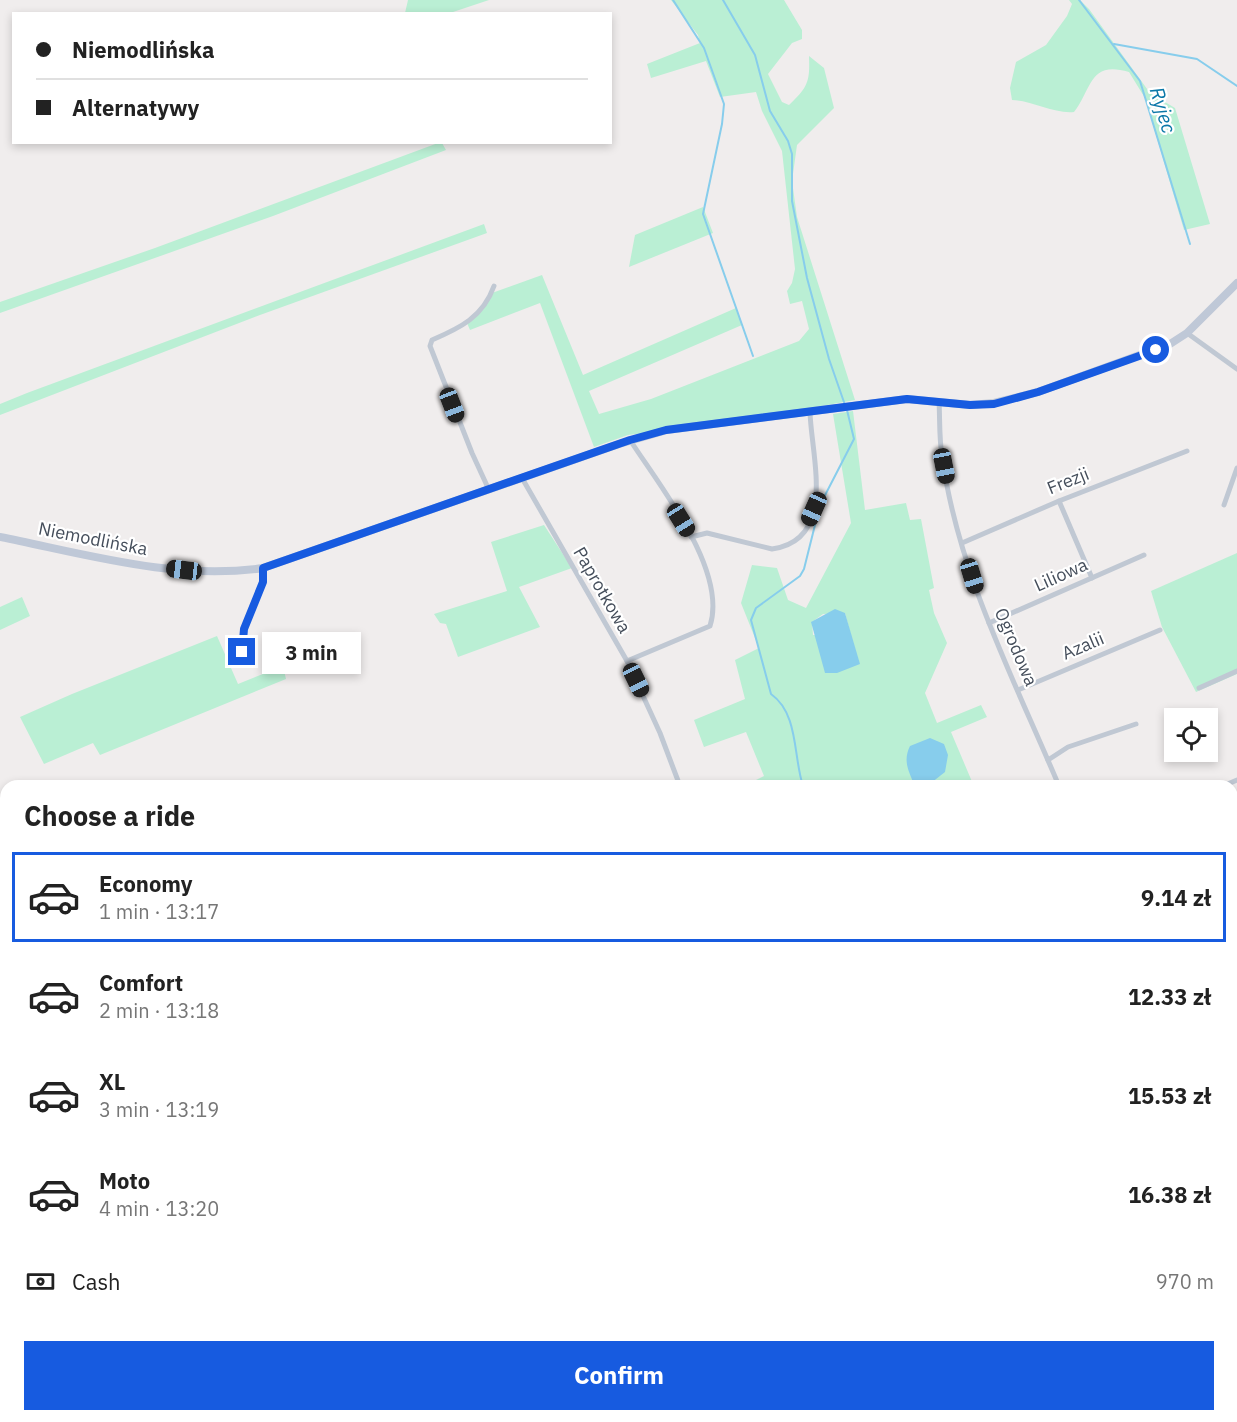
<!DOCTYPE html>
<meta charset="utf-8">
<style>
body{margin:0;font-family:"IBM Plex Sans",sans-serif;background:#f6f6f6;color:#222;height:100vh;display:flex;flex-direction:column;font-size:22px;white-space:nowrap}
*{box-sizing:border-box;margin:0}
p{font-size:20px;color:#767676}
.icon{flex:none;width:33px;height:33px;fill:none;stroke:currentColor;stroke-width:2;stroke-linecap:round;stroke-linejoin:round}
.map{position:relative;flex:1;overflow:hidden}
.side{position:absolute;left:0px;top:780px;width:1238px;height:642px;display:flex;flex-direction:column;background:#fff;border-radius:18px 18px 0 0;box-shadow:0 3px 9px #0003}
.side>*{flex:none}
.banner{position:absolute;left:12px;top:12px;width:600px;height:132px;border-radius:0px;box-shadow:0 3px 9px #0003;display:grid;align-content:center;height:132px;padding:0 24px;background:#fff}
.buttons{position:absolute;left:1164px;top:708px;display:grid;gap:12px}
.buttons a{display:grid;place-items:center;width:54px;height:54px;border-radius:0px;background:#fff;box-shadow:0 3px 9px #0003;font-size:30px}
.end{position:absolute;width:27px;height:27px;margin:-14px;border:8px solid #175be0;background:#fff;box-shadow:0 0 0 3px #fff}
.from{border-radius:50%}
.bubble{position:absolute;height:42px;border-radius:0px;background:#fff;box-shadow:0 3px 9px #0003;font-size:20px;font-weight:800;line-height:42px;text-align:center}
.car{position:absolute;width:18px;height:36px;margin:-18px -9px;border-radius:8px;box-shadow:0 0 4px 2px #0007;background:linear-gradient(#222 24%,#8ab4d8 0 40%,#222 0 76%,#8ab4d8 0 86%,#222 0)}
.banner b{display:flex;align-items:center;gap:21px;height:57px;font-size:22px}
.banner b+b{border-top:2px solid #e0e0e0}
.banner i{width:15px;height:15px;background:#222}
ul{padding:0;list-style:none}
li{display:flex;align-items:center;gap:18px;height:90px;margin:0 12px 9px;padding:0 12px;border:3px solid transparent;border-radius:0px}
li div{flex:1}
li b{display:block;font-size:22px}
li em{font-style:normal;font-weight:800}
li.current{border-color:#175be0}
li>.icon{width:54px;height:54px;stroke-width:1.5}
h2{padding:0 24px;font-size:27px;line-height:72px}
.pay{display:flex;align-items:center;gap:15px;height:66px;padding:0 24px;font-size:22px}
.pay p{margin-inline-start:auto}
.primary-button{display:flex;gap:12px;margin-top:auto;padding:12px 24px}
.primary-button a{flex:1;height:69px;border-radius:0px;background:#175be0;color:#fff;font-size:24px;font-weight:800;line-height:69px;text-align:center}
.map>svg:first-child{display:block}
.green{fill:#baefd4;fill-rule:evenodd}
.water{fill:#87cdec}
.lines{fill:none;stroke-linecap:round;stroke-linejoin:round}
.stream{stroke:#87cdec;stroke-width:2}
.street{stroke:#c0c8d3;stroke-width:5}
.secondary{stroke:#bfc8d7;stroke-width:8}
.route{stroke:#175be0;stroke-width:8}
.labels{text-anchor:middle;stroke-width:4.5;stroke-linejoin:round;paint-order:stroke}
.street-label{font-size:18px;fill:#454e5b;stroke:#fff}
.water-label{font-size:20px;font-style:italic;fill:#0b78a8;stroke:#fff}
</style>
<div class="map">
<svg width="1237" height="1422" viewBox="0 0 1237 1422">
<rect width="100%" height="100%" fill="#f0eded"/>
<g class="green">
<polygon points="408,0 489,0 450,13 405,13"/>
<path d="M671 0H784L802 30V39L792 43 768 74 782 102 789 105C808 87 810 82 809 56L824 68 834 108 797 145 792 181 797 217 855 400 728 423 628 435 594 447 540 303 470 330 467 323 492 293 542 275 583 375 736 308 742 325 589 391 599 414 651 399 799 341 809 329 802 301 790 304 787 291 792 283 795 269 782 151 762 111 756 92 720 97 706 61 651 78 647 64 700 43 698 35Z"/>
<path d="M1069 0H1080L1089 9 1150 93 1175 108 1210 224 1184 230 1145 98 1129 72C1089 60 1092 89 1074 112 1054 114 1033 101 1012 100L1010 88 1016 62 1046 45 1067 16 1072 4Z"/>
<polygon points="438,143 442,143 446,150 273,216 0,313 0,302 155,248"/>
<polygon points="703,207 713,233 629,267 635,235"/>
<polygon points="484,224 487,233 260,315 0,415 0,404 27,393"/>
<path d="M853 411 865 510 906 503 910 520 921 519 934 588 929 590 934 613 947 643 925 693 937 723 981 705 987 717 951 732 973 784 967 786H759L756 780 764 776 746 732 704 747 694 720 745 699 735 660 759 648 741 603 752 565 777 568 788 600 806 608 851 523 833 414ZM845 613 851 636 813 635 812 622 823 614Z"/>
<polygon points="544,525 572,568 519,587 540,627 458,657 446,624 440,623 434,614 507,591 491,542"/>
<polygon points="1237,553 1237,674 1196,692 1162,627 1151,591"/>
<polygon points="22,597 30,616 0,630 0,607"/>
<polygon points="217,636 238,684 283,666 286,679 100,755 93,743 44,764 20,717 72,694"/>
<polygon points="1232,1363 1237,1368 1237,1422 1122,1422 1123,1416 1232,1416"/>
<polygon points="940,1416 1023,1416 1022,1422 939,1422"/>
</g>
<g class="water">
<polygon points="835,609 845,613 860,664 837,673 825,673 811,622"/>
<path d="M930 738 944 744 948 755 945 772 931 783 914 784C908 770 903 760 910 746Z"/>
</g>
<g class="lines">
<g class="stream">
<polyline points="673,0 704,48 724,104 722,124 703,214 753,356"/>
<polyline points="723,0 755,55 770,111 788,141 792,154 792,201 807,278 829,359 845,405"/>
<polyline points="1079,0 1140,81 1190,244"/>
<polyline points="1114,44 1197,59 1237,86"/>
<path d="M803 786C793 756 799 714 771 694L751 620 756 608 800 576 804 569 820 505 854 439 847 410"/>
<polyline points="0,961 6,961"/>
<polyline points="1232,1380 1237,1380"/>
<polyline points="1184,1416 1192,1422"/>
</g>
<g class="street">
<polyline points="1187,333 1237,369"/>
<path d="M939 401C940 419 939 438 942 456 958 573 1014 679 1059 786"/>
<polyline points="522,478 627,661 660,733 680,786"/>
<path d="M489 490 472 453 430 346 432 340C460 328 483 317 494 286"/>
<polyline points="1059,501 1092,578"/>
<polyline points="1224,505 1237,468"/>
<path d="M691 537 707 533 772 549C838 540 811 455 810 412"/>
<polyline points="962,543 1059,501 1187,451"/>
<polyline points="989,623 1144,555"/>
<polyline points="242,652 244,629 263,581 263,568"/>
<path d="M627 661 710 626C728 570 659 485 630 440"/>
<polyline points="1199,688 1237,671"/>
<polyline points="1018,690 1160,630"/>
<polyline points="1048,760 1068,747 1136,724"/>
<polyline points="1223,786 1237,780"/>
<polyline points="1232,875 1237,873"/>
<polyline points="1232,973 1237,971"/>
<polyline points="1232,1071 1237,1069"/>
<polyline points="1232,1197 1237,1194"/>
<polyline points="1232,1199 1237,1213"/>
<polyline points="0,1259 6,1261"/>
<polyline points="702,1416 729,1422"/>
<polyline points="747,1416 748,1422"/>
<polyline points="0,1422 6,1373"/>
<polyline points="73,1422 75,1416"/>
<polyline points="142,1422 143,1416"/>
<polyline points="290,1422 291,1416"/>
<polyline points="377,1422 379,1416"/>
<polyline points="464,1422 465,1416"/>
<polyline points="594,1422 596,1416"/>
<polyline points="662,1422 663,1416"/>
</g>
<path class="secondary" d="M0 537C85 554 176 581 263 568L619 444 667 430 907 399 970 405 994 403 1038 392 1170 344 1187 333 1237 283"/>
</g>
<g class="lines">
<polyline class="route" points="242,652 244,629 263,582 263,568 630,440 666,430 907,399 970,405 994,404 1038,392 1156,350"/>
</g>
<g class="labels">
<g class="street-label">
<text transform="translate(1068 481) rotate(-22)" y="6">Frezji</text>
<text transform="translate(93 539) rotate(11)" y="6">Niemodlińska</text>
<text transform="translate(1061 575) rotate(-24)" y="6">Liliowa</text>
<text transform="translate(602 590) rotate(60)" y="6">Paprotkowa</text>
<text transform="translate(1083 646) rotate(-23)" y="6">Azalii</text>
<text transform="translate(1016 647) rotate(67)" y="6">Ogrodowa</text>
</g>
<g class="water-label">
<text transform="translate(1163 110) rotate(73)" y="7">Ryjec</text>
</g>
</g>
</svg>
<div class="buttons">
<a><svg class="icon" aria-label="locate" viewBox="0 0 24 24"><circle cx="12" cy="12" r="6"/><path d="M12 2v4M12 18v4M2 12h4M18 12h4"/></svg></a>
</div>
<i class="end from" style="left:1156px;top:350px"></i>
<i class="end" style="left:242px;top:652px"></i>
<div class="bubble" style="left:262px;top:632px;width:99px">3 min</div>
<i class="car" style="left:452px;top:405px;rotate:159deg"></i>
<i class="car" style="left:944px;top:466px;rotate:169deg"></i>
<i class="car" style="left:814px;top:509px;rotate:204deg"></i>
<i class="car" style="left:681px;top:520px;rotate:148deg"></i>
<i class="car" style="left:184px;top:570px;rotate:277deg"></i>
<i class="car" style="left:972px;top:576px;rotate:163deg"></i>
<i class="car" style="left:636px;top:680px;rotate:154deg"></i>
<div class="banner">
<b><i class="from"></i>Niemodlińska</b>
<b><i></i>Alternatywy</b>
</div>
<section class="side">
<h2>Choose a ride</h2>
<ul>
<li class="current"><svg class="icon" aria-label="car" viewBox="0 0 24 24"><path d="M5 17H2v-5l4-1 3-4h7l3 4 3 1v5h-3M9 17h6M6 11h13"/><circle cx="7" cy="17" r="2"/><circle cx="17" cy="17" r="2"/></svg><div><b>Economy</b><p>1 min · 13:17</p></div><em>9.14 zł</em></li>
<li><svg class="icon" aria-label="car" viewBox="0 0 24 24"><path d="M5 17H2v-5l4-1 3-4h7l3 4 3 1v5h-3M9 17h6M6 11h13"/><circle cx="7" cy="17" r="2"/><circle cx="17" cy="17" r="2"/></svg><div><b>Comfort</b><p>2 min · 13:18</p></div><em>12.33 zł</em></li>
<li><svg class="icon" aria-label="car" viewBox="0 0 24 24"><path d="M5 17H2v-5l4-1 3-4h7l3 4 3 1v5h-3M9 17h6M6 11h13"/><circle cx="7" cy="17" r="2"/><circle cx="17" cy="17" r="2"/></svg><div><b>XL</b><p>3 min · 13:19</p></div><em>15.53 zł</em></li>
<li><svg class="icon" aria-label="car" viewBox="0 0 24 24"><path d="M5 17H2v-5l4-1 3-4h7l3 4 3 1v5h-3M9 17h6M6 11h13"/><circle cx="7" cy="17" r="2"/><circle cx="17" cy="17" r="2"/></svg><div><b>Moto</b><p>4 min · 13:20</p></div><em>16.38 zł</em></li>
</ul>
<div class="pay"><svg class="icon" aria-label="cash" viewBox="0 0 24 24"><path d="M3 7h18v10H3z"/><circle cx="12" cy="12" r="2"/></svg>Cash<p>970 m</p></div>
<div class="primary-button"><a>Confirm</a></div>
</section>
</div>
